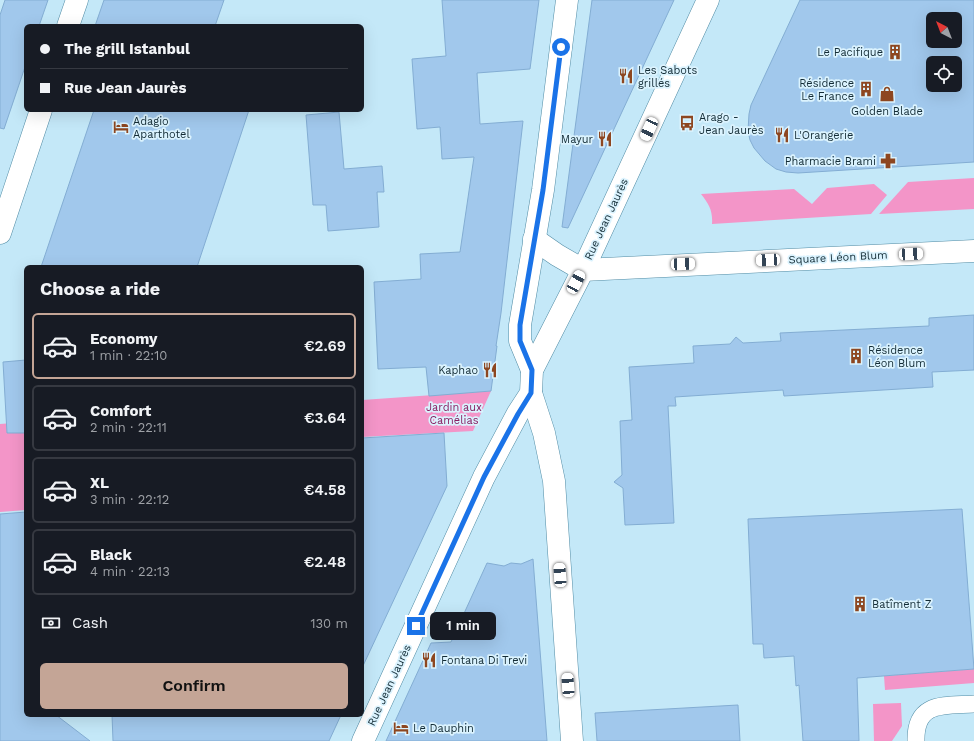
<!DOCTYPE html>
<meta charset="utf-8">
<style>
body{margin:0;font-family:"Work Sans",sans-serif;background:#242831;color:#f1f3f6;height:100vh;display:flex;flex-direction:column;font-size:15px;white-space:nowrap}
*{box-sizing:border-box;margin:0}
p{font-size:13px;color:#9ea1a6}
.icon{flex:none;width:22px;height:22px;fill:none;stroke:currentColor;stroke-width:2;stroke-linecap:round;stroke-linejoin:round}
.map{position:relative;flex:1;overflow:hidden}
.details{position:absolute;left:24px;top:265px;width:340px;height:452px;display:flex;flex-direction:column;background:#171b24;border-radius:6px;box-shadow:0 4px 16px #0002}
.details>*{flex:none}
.banner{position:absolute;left:24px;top:24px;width:340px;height:88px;border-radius:6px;box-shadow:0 4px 16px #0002;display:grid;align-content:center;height:88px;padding:0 16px;background:#171b24}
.needle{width:26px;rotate:318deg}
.fabs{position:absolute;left:926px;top:12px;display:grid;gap:8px}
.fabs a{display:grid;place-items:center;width:36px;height:36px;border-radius:6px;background:#171b24;box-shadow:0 4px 16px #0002;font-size:20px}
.end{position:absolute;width:18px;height:18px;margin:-9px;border:5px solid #1a73e8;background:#fff;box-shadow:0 0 0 2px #fff}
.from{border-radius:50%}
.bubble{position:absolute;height:28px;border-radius:6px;background:#171b24;box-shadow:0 4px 16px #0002;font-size:13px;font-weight:600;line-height:28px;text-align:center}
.car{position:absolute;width:12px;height:24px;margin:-12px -6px;border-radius:5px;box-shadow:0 0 3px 1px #0007;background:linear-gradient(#fff 24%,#345 0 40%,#fff 0 76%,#345 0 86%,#fff 0)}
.banner b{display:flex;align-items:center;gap:14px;height:38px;font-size:15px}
.banner b+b{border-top:1px solid #363941}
.banner i{width:10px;height:10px;background:#f1f3f6}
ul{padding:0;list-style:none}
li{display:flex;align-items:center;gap:12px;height:66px;margin:0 8px 6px;padding:0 8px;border:2px solid #363941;border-radius:6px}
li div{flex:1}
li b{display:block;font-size:15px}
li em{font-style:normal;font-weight:600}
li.selected{border-color:#c4a596}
li>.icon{width:36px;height:36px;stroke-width:1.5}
h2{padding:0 16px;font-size:18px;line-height:48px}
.pay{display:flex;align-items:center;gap:10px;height:44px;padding:0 16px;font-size:15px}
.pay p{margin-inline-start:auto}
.action{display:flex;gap:8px;margin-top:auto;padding:8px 16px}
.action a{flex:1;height:46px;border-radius:6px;background:#c4a596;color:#111;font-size:16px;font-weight:600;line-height:46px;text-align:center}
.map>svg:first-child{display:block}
.green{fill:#f395c8}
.building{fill:#a1c8ec;stroke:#83add3;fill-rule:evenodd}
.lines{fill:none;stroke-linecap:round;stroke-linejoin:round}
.lane-casing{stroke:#518ca5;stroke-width:18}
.street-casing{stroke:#518ca5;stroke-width:23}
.secondary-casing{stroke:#518ca5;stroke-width:23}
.lane{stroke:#fff;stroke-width:17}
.street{stroke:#fff;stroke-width:22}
.secondary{stroke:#fff;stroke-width:22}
.route{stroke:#1a73e8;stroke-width:5}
.labels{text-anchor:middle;stroke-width:3.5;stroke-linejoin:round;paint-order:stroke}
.poi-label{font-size:11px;fill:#132c36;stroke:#dbf3fe;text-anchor:start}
.street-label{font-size:11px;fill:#132c36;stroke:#dbf3fe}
.park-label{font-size:11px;fill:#881e61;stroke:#dbf3fe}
</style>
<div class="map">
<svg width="974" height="741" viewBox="0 0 974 741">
<rect width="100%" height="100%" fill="#c4e8f8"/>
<g class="green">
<polygon points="974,178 974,209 879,214 908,182"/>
<path d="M874 184 887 195 871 214 712 224C713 211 709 204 701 194L794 189 812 204 827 188Z"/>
<polygon points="491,391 473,431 362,437 362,400"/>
<polygon points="26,422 26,510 0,512 0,424"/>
<polygon points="974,669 974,683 885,690 884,676"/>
<polygon points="901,703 902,726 892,741 874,741 873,704"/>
</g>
<g class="building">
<polygon points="5,0 48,0 39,26 26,26 26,64 4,129 0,128 0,15"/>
<polygon points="104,0 224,0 215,26 95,26"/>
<polygon points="442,0 539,0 530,69 477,73 480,124 523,121 501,313 496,346 497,346 491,391 429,396 426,367 378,369 374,282 421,279 420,254 460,252 474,157 442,159 440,127 417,129 412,59 446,56"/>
<polygon points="592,0 674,0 568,228 562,227"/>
<path d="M800 0H974V162L798 173 786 172 776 169 765 161 754 148 750 140 748 131 749 114 751 105ZM933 19H955V41H933ZM933 63H955V85H933Z"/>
<polygon points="94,110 249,110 197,267 41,267"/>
<polygon points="339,112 344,169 382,166 384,192 377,192 379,227 328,231 326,205 313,205 306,115"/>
<polygon points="974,315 974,370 932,372 933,387 784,396 783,390 675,397 676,406 668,406 674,523 625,525 623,488 614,482 622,475 620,421 632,420 629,367 694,363 693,346 730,344 736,337 743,343 781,341 780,333 929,326 929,318"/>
<polygon points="26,360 26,433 7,433 3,362"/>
<polygon points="444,433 447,486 362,668 362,438"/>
<polygon points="962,509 974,669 857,678 859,741 803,741 799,685 796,686 794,656 764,658 763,644 753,644 748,519"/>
<polygon points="26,512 26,715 56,715 90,741 0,741 0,514"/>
<polygon points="533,559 547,741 386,741 431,643 451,642 487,563 504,566 511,563 521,564"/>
<polygon points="738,705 740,741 597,741 595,713"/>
<polygon points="112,715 341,715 329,741 113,741"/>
</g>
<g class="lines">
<g class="lane-casing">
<path id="lane" d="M916 741C915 701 944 706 974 704"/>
</g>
<g class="street-casing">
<g id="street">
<polyline points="68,26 77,0"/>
<polyline points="0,233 41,110"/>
<polyline points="534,239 557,255 583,270 974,251"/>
<polyline points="532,370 520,341 520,325 543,190 567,0"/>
<polyline points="531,393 544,433 554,481 572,741"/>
</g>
</g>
<g class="secondary-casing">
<polyline id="secondary" points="363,741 484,477 518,413 531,393 532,370 583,270 708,0"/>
</g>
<use href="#lane" class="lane"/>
<use href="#street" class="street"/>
<use href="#secondary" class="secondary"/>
</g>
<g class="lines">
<polyline class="route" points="416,626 484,477 518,414 531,393 532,370 520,341 520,325 543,190 561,47"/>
</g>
<defs>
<g id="building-bare" transform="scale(1.2)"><path d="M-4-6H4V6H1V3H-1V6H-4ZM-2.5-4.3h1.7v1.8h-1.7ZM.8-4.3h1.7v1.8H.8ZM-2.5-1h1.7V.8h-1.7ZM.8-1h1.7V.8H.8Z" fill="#8d4620" stroke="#dbf3fe" stroke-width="2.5" paint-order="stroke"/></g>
<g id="restaurant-bare" transform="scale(1.2)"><path d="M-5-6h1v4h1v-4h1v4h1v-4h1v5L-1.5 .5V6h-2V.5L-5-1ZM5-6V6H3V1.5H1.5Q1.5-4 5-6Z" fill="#8d4620" stroke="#dbf3fe" stroke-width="2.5" paint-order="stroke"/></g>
<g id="shop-bare" transform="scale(1.2)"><path d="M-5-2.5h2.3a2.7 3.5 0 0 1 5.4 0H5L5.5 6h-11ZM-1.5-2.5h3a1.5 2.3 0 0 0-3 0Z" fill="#8d4620" stroke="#dbf3fe" stroke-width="2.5" paint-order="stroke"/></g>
<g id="bus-bare" transform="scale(1.2)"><path d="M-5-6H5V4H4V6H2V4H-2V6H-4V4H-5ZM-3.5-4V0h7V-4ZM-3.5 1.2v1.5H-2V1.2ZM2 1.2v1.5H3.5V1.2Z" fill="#8d4620" stroke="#dbf3fe" stroke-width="2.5" paint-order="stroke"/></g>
<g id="hotel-bare" transform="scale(1.2)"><path d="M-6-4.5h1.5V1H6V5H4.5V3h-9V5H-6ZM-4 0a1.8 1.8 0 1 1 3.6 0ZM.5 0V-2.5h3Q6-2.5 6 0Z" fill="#8d4620" stroke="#dbf3fe" stroke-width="2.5" paint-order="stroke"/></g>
<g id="pharmacy-bare" transform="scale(1.2)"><path d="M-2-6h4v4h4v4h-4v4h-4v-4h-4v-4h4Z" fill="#8d4620" stroke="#dbf3fe" stroke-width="2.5" paint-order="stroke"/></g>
</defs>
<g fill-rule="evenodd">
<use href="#building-bare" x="895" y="52"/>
<use href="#restaurant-bare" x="626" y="76"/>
<use href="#building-bare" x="866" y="89"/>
<use href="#shop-bare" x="887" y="94"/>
<use href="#bus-bare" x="687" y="123"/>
<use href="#hotel-bare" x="121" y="127"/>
<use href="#restaurant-bare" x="782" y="135"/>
<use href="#restaurant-bare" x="605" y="139"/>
<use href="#pharmacy-bare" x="888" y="161"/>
<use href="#building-bare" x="856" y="356"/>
<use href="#restaurant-bare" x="490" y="370"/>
<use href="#building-bare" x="860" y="604"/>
<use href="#restaurant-bare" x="429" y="660"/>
<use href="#hotel-bare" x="401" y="728"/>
</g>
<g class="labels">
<g class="poi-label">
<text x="883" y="56" text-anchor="end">Le Pacifique</text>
<text x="638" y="74">Les Sabots<tspan x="638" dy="13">grillés</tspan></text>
<text x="854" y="87" text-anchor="end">Résidence<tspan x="854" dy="13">Le France</tspan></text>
<text x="887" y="115" text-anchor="middle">Golden Blade</text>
<text x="699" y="121">Arago -<tspan x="699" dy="13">Jean Jaurès</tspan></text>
<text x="133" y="125">Adagio<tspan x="133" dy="13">Aparthotel</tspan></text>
<text x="794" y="139">L'Orangerie</text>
<text x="593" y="143" text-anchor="end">Mayur</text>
<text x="876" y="165" text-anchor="end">Pharmacie Brami</text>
<text x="868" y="354">Résidence<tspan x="868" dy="13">Léon Blum</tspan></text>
<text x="478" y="374" text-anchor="end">Kaphao</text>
<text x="872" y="608">Batîment Z</text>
<text x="441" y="664">Fontana Di Trevi</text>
<text x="413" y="732">Le Dauphin</text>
</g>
<g class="street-label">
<text transform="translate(606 219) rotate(-65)" y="4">Rue Jean Jaurès</text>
<text transform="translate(838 257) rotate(-3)" y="4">Square Léon Blum</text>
<text transform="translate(389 685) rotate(-65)" y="4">Rue Jean Jaurès</text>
</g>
<g class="park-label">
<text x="454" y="411">Jardin aux<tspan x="454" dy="13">Camélias</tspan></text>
</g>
</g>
</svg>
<div class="fabs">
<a><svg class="needle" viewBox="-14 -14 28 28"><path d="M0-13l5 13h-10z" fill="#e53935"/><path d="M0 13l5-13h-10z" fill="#9ea1a6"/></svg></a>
<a><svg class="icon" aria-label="locate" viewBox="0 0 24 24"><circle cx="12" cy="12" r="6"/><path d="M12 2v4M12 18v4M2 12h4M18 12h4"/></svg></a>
</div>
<i class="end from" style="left:561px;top:47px"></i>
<i class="end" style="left:416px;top:626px"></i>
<div class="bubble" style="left:430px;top:612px;width:66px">1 min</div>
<i class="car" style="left:649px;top:129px;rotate:205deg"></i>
<i class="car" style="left:911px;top:254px;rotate:87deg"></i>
<i class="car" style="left:768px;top:260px;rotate:267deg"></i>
<i class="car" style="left:683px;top:264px;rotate:88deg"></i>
<i class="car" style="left:576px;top:282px;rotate:28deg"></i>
<i class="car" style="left:560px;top:575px;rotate:356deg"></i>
<i class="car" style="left:568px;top:685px;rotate:356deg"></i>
<div class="banner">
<b><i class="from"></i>The grill Istanbul</b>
<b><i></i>Rue Jean Jaurès</b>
</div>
<section class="details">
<h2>Choose a ride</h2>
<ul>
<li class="selected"><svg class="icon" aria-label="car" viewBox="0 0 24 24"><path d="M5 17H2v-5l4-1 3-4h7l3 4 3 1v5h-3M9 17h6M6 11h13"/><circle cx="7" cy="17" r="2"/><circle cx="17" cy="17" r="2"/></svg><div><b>Economy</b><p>1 min · 22:10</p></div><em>€2.69</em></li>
<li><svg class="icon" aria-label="car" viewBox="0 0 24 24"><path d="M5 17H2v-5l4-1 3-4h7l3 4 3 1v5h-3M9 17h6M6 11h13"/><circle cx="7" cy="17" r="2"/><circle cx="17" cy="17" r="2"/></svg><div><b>Comfort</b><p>2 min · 22:11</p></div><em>€3.64</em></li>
<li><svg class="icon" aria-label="car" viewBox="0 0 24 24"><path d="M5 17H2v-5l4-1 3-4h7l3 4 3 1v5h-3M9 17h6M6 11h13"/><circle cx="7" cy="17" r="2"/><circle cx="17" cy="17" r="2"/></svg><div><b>XL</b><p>3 min · 22:12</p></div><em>€4.58</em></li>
<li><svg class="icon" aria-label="car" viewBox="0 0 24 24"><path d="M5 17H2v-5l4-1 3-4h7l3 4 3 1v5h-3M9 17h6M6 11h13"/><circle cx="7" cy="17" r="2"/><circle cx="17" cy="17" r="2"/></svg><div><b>Black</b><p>4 min · 22:13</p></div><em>€2.48</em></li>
</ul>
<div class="pay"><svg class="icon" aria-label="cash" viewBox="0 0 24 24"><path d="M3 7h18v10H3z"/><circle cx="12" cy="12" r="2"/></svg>Cash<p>130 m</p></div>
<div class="action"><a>Confirm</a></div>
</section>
</div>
